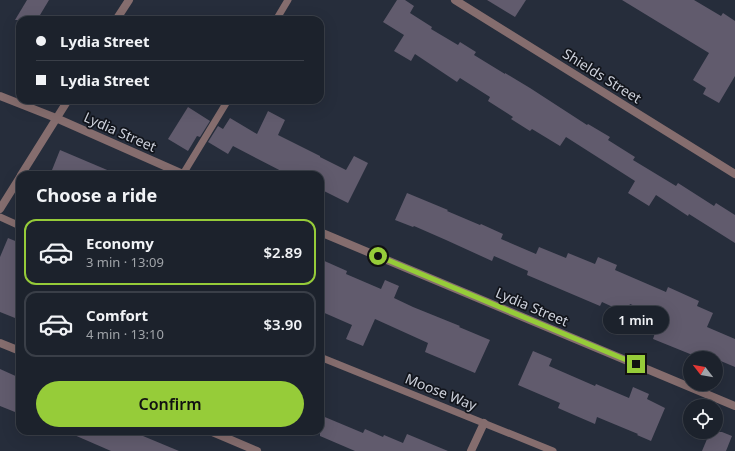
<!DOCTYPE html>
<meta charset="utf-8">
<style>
body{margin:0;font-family:"Noto Sans",sans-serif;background:#292f38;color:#f1f3f6;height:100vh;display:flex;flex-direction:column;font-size:15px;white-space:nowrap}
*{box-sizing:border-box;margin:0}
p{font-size:13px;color:#a0a4a9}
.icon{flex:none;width:22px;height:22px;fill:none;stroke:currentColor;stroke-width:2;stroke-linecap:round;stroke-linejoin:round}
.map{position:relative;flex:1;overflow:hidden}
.sheet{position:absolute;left:16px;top:171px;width:308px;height:264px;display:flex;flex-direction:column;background:#1c222c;border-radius:12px;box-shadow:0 4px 16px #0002,0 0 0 1px #3a3f48}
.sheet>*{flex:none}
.hud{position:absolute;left:16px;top:16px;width:308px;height:88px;border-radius:12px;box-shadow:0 4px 16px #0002,0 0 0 1px #3a3f48;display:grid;align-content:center;height:88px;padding:0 20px;background:#1c222c}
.needle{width:26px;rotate:301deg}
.tools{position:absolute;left:683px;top:351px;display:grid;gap:8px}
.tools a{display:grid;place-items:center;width:40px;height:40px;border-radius:50%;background:#1c222c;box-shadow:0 4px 16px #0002,0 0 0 1px #3a3f48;font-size:20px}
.end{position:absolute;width:18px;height:18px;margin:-9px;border:5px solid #96cc39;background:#111;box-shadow:0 0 0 2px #111}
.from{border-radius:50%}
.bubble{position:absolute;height:28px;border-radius:14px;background:#1c222c;box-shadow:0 4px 16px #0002,0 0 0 1px #3a3f48;font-size:13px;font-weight:600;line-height:28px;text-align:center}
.hud b{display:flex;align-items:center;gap:14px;height:38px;font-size:15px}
.hud b+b{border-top:1px solid #3a3f48}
.hud i{width:10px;height:10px;background:#f1f3f6}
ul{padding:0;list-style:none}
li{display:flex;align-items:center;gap:12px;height:66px;margin:0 8px 6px;padding:0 12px;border:2px solid #3a3f48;border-radius:12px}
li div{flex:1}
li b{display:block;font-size:15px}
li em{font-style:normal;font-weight:600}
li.active{border-color:#96cc39}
li>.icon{width:36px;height:36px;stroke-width:1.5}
h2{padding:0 20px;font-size:18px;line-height:48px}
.cta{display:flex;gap:8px;margin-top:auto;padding:8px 20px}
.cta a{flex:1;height:46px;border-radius:24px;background:#96cc39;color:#111;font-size:16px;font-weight:600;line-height:46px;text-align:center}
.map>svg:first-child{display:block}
.building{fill:#615b6d}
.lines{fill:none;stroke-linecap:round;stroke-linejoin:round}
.lane{stroke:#856d6e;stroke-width:7}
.street{stroke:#856d6e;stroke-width:8}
.route{stroke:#96cc39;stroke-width:5}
.labels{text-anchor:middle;stroke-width:3.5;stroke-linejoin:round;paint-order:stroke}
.street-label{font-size:14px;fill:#cdd1db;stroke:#12151c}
</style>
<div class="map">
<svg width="735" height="451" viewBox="0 0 735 451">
<rect width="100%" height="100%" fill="#262d3b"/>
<g class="building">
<polygon points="27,0 49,0 37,20 15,20"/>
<polygon points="397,0 405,0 414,6 410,13 432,27 431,29 458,45 460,42 476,52 474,55 505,74 505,73 530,88 587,125 588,124 610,137 608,140 635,157 633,160 676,186 678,183 714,206 716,203 735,215 735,243 689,214 688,216 656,195 649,206 628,193 635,181 566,137 560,146 532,129 530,131 511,119 513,117 488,101 490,97 460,78 457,82 415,54 411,61 394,51 404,35 383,22"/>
<polygon points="487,0 526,0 515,17"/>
<polygon points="622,0 694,0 721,16 723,13 735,21 735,76 719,103 703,94 706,88 693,80 709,53"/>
<polygon points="188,107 210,121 200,137 197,136 188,151 168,139"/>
<polygon points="268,111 285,120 278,135 320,156 320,157 346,170 354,156 368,163 348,203 320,189 320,175 289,175 233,146 228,154 208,142 218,126 223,129 230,118 257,134"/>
<polygon points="60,150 119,175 50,175"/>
<polygon points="407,193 448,210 447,211 480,225 481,224 503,234 501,239 536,254 539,247 566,258 568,253 595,264 598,257 617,265 615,270 666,292 668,287 699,301 697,306 713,313 707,327 735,339 735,367 716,359 716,358 713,358 697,351 695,356 653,339 655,333 650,331 657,315 630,304 626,313 602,302 600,306 527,275 528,271 494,256 492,261 446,240 414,226 413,227 395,220"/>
<polygon points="8,238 20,243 20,320 0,312 0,257"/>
<polygon points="320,259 347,271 346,274 381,289 385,280 399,286 394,298 413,307 460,326 459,327 490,340 475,373 425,352 428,343 375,319 363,346 346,339 352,325 320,311"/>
<polygon points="533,351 552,359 549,366 595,386 596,384 629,398 633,387 649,394 647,399 665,408 651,441 637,435 638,434 597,417 595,424 574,415 558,408 560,403 518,385"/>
<polygon points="0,369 20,378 20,414 0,406"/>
<polygon points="320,415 363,433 365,429 383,437 384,435 403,443 407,434 448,451 355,451 320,436"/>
<polygon points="65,431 131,431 179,451 111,451"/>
<polygon points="710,432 722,432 732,436 726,451 702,451"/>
</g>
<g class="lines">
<g class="lane">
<polyline points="276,20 288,0"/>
<polyline points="183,174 228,100"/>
<polyline points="0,217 20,226"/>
<polyline points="320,357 553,451"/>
</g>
<g class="street">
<polyline points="455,0 735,174"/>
<polyline points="116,20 129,0"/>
<polyline points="0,96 56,118 185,175"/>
<polyline points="21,175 68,100"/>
<polyline points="0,209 20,177"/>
<polyline points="320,232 735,406"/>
<polyline points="0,343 20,351"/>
<polyline points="210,431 257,451"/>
<polyline points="471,451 484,423"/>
</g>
</g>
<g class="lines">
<polyline class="route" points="378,256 636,364"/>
</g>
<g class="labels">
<g class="street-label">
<text transform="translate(602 76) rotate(32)" y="5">Shields Street</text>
<text transform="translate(120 132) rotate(24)" y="5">Lydia Street</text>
<text transform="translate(532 307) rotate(23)" y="5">Lydia Street</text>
<text transform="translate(441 392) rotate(22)" y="5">Moose Way</text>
</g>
</g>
</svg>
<div class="tools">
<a><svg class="needle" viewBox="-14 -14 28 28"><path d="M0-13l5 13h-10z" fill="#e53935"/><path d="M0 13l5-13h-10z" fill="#a0a4a9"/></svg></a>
<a><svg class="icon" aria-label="locate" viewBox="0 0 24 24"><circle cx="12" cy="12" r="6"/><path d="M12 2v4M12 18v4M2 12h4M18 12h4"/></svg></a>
</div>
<i class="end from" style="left:378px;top:256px"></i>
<i class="end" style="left:636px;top:364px"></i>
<div class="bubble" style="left:603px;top:306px;width:66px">1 min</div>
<div class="hud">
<b><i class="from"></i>Lydia Street</b>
<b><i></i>Lydia Street</b>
</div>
<section class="sheet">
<h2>Choose a ride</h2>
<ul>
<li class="active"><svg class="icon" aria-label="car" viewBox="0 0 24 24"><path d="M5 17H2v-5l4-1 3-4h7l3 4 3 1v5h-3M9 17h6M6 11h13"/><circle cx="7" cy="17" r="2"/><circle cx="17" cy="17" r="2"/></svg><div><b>Economy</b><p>3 min · 13:09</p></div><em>$2.89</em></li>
<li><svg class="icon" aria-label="car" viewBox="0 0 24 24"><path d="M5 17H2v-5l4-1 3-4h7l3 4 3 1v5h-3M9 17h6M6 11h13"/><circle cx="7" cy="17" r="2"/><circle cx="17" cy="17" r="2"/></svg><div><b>Comfort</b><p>4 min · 13:10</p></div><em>$3.90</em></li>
</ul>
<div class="cta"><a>Confirm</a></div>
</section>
</div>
